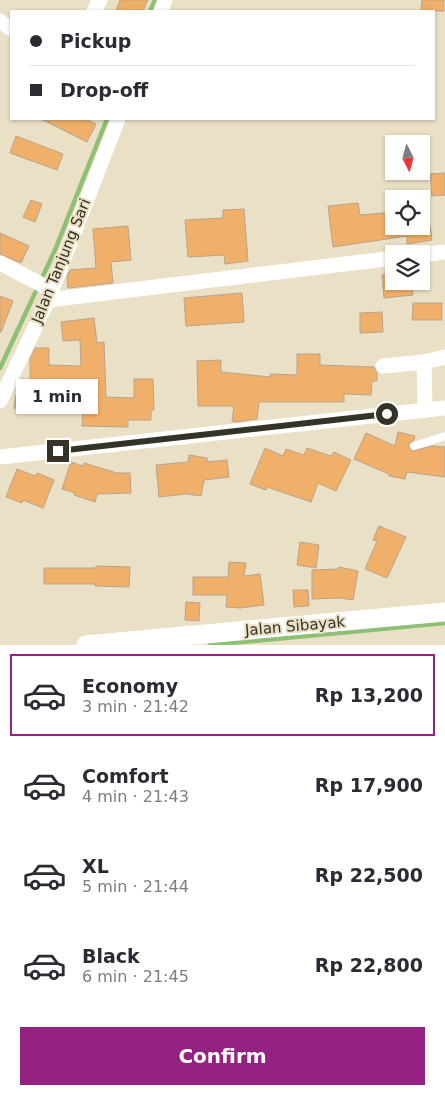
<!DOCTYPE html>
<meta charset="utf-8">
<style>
body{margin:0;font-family:"DejaVu Sans",sans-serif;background:#f2f2f3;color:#2b2b33;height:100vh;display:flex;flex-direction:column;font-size:19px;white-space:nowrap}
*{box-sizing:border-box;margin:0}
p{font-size:16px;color:#7c7c81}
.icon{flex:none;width:28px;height:28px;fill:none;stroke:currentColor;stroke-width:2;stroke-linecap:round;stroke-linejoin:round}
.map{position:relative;height:645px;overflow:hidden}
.panel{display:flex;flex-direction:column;background:#fff;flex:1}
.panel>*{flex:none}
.banner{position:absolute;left:10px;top:10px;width:425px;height:110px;border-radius:0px;box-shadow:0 1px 4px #0004;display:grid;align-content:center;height:110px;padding:0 20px;background:#fff}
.needle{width:32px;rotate:174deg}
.controls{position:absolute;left:385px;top:135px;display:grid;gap:10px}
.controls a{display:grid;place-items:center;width:45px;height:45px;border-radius:0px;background:#fff;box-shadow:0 1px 4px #0004;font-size:25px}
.end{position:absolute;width:22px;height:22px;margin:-11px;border:6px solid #353227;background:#fff;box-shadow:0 0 0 2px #fff}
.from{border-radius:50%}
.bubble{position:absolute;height:35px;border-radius:0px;background:#fff;box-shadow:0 1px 4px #0004;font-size:16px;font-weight:700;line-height:35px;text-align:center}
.banner b{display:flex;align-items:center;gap:18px;height:48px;font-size:19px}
.banner b+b{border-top:1px solid #e1e1e2}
.banner i{width:12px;height:12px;background:#2b2b33}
ul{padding:9px 0 0;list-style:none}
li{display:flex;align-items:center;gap:15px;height:82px;margin:0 10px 8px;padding:0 10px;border:2px solid transparent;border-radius:0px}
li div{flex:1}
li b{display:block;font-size:19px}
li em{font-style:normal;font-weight:700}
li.selected{border-color:#942281}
li>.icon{width:45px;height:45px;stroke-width:1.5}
.primary-button{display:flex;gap:10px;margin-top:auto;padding:10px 20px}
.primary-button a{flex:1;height:58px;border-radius:0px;background:#942281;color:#fff;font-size:20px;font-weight:700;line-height:58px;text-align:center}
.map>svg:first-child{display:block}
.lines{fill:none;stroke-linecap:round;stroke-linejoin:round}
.stream{stroke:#8dc075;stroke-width:4.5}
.building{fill:#f1b069;stroke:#b7a38e}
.service{stroke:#fff;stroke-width:8}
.minor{stroke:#fff;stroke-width:15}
.tertiary{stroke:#fff;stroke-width:19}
.route{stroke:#353227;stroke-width:6}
.labels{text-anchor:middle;stroke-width:4;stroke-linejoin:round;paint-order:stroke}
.street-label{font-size:15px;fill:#353227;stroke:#eae0c5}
</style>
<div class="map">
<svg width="445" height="645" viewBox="0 0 445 645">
<rect width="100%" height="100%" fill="#eae0c5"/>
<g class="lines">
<g class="stream">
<polyline points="150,11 155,0"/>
<polyline points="0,368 55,250 107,119"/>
<polyline points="210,645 445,623"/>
</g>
</g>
<g class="building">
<polygon points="120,0 148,0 143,11 116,11"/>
<polygon points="422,0 444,0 444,11 421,11"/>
<polygon points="41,119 85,119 96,124 87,142"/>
<polygon points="16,136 63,154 57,170 10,153"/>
<polygon points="445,173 445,195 432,196 430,174"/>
<polygon points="31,200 42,204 35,222 23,217"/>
<polygon points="358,203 360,215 394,212 394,226 430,226 432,240 407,244 407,236 333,247 328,206"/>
<polygon points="244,209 248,261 225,264 224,255 188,257 185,220 223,218 223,210"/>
<polygon points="128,226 131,260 111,262 113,283 68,288 67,277 70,270 96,268 93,229"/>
<polygon points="0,233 29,246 21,263 0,254"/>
<polygon points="394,273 394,281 412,281 413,295 384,298 382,275"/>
<polygon points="242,293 244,322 186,326 184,298"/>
<polygon points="0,296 13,301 1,332 0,332"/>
<polygon points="413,303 442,303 442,320 412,320"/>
<polygon points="382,312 383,332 360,333 360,313"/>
<polygon points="94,318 97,343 104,342 106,397 134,398 134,379 153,379 154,410 151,410 151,420 128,420 128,427 82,426 84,386 79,385 79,380 53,379 51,394 33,393 30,410 14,408 16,395 20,395 21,379 30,380 30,359 35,348 49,348 49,365 81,366 80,340 63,341 61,322"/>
<polygon points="297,354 320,354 320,365 374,367 377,373 377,381 372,381 371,395 344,394 344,402 259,402 257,419 236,422 232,421 234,406 198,406 197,361 221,360 221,372 270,377 270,374 297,375"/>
<polygon points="398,432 415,436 414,440 408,445 412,451 433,446 445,447 445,477 407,472 405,479 389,476 389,474 354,459 366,433 395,446"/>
<polygon points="265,448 283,456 286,449 304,455 307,448 331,456 334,452 351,460 336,491 318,483 311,502 267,487 266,490 250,484"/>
<polygon points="189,455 207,458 207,462 227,460 229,477 204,480 201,496 186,494 159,497 156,465 188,462"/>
<polygon points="71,462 83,466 84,463 117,473 130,473 131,493 97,494 95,502 74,495 75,493 62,489"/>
<polygon points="17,469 35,476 37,473 54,480 43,508 23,500 22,503 6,497"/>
<polygon points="379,526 406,537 387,578 365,569 377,541 373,540"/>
<polygon points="300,542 319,545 316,568 297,565"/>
<polygon points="229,562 246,563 244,576 260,574 264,605 240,608 226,607 227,595 193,595 193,577 228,577"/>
<polygon points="96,566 130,567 129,587 95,586 95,584 44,584 44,568 96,568"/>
<polygon points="339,567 358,571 353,600 340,598 312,599 312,570 339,569"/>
<polygon points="293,590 308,590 309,606 294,607"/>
<polygon points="186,602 200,603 199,621 185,620"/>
</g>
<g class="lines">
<polyline class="service" points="414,446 445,436"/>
<g class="minor">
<polyline points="94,11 100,0"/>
<polyline points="161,11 165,0"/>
<polyline points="0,21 11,29"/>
<polyline points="421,255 445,252"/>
<polyline points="0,263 52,290"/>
<polyline points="48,300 394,258"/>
<polyline points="383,366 424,362"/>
<polyline points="0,401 48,300 118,119"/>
<polyline points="425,410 424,362 445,357"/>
<polyline points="0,457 445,408"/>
</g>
<polyline class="tertiary" points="86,645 445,612"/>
</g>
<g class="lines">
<polyline class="route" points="58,451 387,414"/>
</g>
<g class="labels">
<g class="street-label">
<text transform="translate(61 261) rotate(-68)" y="5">Jalan Tanjung Sari</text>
<text transform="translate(295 626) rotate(-5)" y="5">Jalan Sibayak</text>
</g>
</g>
</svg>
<div class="controls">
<a><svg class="needle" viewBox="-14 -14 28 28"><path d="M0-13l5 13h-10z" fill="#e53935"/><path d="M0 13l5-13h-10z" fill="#7c7c81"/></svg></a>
<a><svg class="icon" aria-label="locate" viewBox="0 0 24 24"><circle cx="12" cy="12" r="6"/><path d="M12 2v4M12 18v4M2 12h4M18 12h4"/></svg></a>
<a><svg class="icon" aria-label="layers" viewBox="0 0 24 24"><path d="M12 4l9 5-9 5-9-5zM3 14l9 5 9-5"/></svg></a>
</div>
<i class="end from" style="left:387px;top:414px"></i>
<i class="end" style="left:58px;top:451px"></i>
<div class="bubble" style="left:16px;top:379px;width:82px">1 min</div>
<div class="banner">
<b><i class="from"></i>Pickup</b>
<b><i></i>Drop-off</b>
</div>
</div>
<section class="panel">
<ul>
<li class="selected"><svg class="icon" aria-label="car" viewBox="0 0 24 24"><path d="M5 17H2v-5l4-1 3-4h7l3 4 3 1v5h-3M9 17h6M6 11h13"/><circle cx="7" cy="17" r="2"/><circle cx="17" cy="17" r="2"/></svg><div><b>Economy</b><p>3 min · 21:42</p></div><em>Rp 13,200</em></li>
<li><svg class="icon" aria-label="car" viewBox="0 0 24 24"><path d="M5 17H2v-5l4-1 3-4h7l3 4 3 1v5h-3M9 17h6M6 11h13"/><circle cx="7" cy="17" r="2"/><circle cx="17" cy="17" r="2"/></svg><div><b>Comfort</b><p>4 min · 21:43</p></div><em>Rp 17,900</em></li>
<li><svg class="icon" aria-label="car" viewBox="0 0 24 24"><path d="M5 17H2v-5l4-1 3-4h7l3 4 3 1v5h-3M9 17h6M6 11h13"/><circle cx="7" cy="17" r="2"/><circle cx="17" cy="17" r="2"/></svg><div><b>XL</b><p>5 min · 21:44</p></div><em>Rp 22,500</em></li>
<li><svg class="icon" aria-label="car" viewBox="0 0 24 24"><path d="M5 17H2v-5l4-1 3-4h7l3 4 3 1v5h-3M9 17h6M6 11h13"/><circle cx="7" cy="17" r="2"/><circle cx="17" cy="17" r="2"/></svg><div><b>Black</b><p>6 min · 21:45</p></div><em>Rp 22,800</em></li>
</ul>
<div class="primary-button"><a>Confirm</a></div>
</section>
